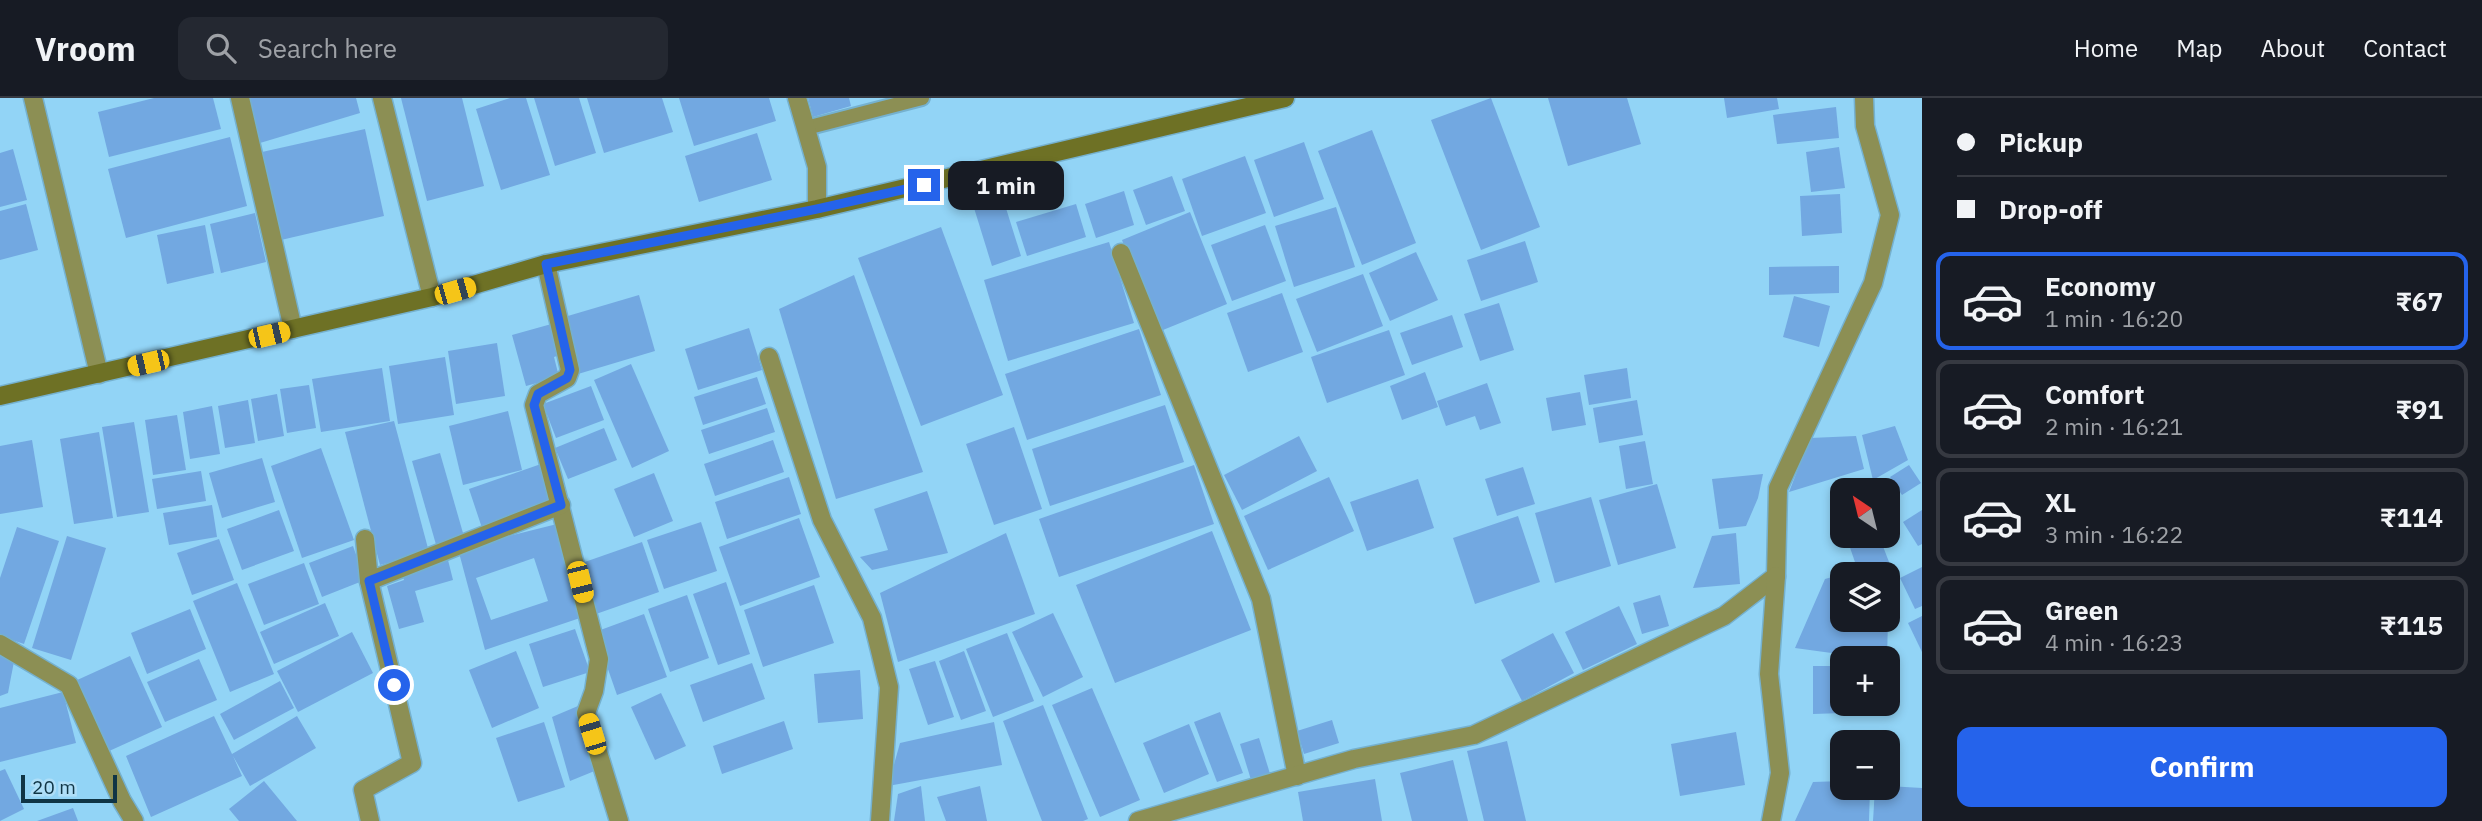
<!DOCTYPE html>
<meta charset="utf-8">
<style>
body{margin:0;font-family:"IBM Plex Sans",sans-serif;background:#242831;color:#f1f3f6;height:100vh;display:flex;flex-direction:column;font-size:26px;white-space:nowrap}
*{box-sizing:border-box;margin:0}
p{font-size:23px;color:#9ea1a6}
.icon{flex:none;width:38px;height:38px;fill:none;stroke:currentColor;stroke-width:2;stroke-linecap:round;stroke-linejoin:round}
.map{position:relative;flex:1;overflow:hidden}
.drawer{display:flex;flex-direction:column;background:#171b24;width:560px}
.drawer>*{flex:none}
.banner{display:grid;align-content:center;height:154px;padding:0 35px;background:#171b24}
.needle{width:46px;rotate:325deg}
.fabs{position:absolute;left:1830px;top:380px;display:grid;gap:14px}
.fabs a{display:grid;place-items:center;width:70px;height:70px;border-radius:14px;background:#171b24;box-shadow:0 4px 10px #0003;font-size:35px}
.scale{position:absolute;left:21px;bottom:18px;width:96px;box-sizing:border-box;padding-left:7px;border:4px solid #103545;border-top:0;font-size:19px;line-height:24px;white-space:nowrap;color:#103545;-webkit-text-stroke:5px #afdff8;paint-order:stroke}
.end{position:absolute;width:32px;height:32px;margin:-16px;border:9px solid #2563eb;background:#fff;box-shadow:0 0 0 4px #fff}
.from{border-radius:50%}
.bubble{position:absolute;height:49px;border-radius:14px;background:#171b24;box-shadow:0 4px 10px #0003;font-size:23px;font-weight:700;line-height:49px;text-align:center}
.car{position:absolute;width:21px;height:42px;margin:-21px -10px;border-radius:9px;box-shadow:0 0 5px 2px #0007;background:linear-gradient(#f5c518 24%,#345 0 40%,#f5c518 0 76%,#345 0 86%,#f5c518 0)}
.banner b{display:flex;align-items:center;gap:24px;height:66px;font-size:26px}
.banner b+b{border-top:2px solid #363941}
.banner i{width:18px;height:18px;background:#f1f3f6}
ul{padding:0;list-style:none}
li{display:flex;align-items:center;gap:21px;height:98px;margin:0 14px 10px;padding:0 21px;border:4px solid #363941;border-radius:14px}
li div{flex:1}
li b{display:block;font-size:26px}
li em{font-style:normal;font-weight:700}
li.active{border-color:#2563eb}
li>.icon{width:63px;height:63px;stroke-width:1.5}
.action{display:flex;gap:14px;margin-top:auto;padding:14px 35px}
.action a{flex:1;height:80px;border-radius:14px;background:#2563eb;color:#fff;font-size:28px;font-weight:700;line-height:80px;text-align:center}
header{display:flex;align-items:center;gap:42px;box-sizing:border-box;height:98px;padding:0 35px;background:#171b24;border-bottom:2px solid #363941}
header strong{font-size:33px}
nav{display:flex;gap:38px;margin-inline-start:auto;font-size:24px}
.search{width:490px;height:63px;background:#242831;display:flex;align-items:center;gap:18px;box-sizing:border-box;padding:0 24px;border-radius:14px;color:#9ea1a6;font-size:26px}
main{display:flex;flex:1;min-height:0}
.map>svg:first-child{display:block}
.building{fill:#72a8e1;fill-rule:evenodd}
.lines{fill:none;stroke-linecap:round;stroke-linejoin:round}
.lane-casing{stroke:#75b1cf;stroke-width:18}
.street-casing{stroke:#75b1cf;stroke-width:21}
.secondary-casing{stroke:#75b1cf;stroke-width:21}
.lane{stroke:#8c8f54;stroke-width:14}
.street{stroke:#8c8f54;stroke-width:18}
.secondary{stroke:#6e7125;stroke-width:18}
.route{stroke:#2563eb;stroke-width:9}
</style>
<header>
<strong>Vroom</strong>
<div class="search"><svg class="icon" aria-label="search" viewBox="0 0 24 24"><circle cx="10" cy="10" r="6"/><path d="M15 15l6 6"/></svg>Search here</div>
<nav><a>Home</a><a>Map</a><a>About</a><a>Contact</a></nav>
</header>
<main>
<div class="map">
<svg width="1922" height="723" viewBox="0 0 1922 723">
<rect width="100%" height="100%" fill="#92d4f6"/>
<g class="building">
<polygon points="154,0 213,0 221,31 109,59 98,14"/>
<polygon points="246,0 356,0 360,15 260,45"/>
<polygon points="401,0 462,0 484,88 427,103"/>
<polygon points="510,0 526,0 550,77 501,92 476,11"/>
<polygon points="534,0 579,0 596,55 555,68"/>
<polygon points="587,0 662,0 673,34 604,55"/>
<polygon points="679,0 769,0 776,23 694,48"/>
<polygon points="808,0 849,0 851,8 813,19"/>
<polygon points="1491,0 1540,129 1481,152 1431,22"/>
<polygon points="1548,0 1627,0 1641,46 1568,68"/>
<polygon points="1724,0 1777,0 1779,11 1727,20"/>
<polygon points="1836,9 1839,40 1777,46 1773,17"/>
<polygon points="365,31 384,118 281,142 262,54"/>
<polygon points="1372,32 1416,145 1362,167 1318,53"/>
<polygon points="757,35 772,82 699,104 685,58"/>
<polygon points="230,39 247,108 126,140 108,71"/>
<polygon points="1304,44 1324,101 1274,119 1254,62"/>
<polygon points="1839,49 1845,90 1811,94 1806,54"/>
<polygon points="13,51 27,102 0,109 0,55"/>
<polygon points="1245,58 1266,115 1202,138 1182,81"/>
<polygon points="1172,78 1185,113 1146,127 1133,92"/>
<polygon points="999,88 1021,158 992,168 970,97"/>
<polygon points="1124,93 1134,127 1096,140 1085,106"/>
<polygon points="1840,96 1842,135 1802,138 1800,98"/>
<polygon points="26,106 38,152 0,162 0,113"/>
<polygon points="1076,106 1086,139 1027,158 1016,124"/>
<polygon points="1336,109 1355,169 1294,189 1275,128"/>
<polygon points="1190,114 1227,206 1158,234 1122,142"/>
<polygon points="255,115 266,164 221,175 210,126"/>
<polygon points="205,127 214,175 167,186 157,137"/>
<polygon points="1265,127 1286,183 1232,203 1211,147"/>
<polygon points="941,129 1003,297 921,328 858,160"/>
<polygon points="1525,143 1538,184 1481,203 1467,162"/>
<polygon points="1109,144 1134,225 1008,263 984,182"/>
<polygon points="1416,154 1438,202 1390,223 1369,175"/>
<polygon points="1839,168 1839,195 1769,197 1769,169"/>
<polygon points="1363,176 1383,228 1317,254 1296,201"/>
<polygon points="854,177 923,374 836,401 779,211"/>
<polygon points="1282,195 1303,254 1248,274 1227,215"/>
<polygon points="639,197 655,253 578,276 561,220"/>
<polygon points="1794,198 1830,208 1819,249 1783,239"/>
<polygon points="1499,205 1514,252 1480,263 1464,216"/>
<polygon points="1452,217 1463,249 1412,267 1400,235"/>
<polygon points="555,225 563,256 554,259 559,279 526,288 512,237"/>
<polygon points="749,230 762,272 698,292 685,251"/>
<polygon points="1139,231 1161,297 1027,342 1005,276"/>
<polygon points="1389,232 1405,277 1327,305 1311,259"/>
<polygon points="497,245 505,298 456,306 448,253"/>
<polygon points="445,259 454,317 398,326 389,268"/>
<polygon points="631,266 669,353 632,370 594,282"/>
<polygon points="382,270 390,323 321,334 312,281"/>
<polygon points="1627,270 1631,300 1589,307 1584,277"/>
<polygon points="1425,274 1438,309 1402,322 1390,288"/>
<polygon points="757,279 766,306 703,327 694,299"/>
<polygon points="1487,285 1501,325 1480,332 1475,318 1446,328 1437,303"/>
<polygon points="309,287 316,330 287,335 280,291"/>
<polygon points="591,288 604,322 556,340 543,306"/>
<polygon points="1580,294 1586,327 1552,333 1546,300"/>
<polygon points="277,296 284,338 258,343 251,301"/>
<polygon points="248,302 255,345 225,350 218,308"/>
<polygon points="1637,302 1643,337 1599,345 1593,310"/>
<polygon points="1165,307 1184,364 1050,408 1032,351"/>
<polygon points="212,308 220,356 190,361 183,314"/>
<polygon points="767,310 775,334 709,356 701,332"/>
<polygon points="508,313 522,372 463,387 449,328"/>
<polygon points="177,317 186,372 153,377 145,322"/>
<polygon points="394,323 429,454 380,467 345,334"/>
<polygon points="134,324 149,414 117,419 102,329"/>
<polygon points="1895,328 1908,362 1873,382 1862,337"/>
<polygon points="1014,329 1042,411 994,427 966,346"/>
<polygon points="604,330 617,362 568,381 555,350"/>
<polygon points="99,334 113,420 74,426 60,341"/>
<polygon points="1299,338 1317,373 1242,412 1224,377"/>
<polygon points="1856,338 1864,371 1789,394 1810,340"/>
<polygon points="32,342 43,409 0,416 0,348"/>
<polygon points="773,342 784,374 715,398 704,366"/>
<polygon points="1645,343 1653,386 1626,391 1619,348"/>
<polygon points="321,350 354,442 302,460 271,368"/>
<polygon points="440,355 465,442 437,450 412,363"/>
<polygon points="262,360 275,404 222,420 209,375"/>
<polygon points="541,366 554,404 482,430 469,391"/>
<polygon points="1194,367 1214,426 1059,479 1039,421"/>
<polygon points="1909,367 1921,385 1902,397 1890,379"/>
<polygon points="1523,369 1535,406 1497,418 1485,381"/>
<polygon points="201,373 206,403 157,411 152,381"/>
<polygon points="654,375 673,423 634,439 614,391"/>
<polygon points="1763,376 1758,400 1746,428 1719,431 1712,381"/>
<polygon points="789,379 801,416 727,441 715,404"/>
<polygon points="1329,379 1354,433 1268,472 1244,418"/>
<polygon points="1418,381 1434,430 1367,453 1350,404"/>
<polygon points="1657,386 1676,450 1618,467 1599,402"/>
<polygon points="927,393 948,455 872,472 860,459 888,452 874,411"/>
<polygon points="1591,399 1611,468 1555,485 1535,415"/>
<polygon points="212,407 217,439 169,447 163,415"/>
<polygon points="279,412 294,453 242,472 227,431"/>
<polygon points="1922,412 1922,446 1918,448 1903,424"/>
<polygon points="1518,418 1540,484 1475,506 1453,440"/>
<polygon points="799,420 820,479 740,508 719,449"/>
<polygon points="701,424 717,473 664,491 647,442"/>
<path d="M557 426 583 519 485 552 458 451ZM534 460 548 503 491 522 476 480Z"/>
<polygon points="17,429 59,443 24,546 0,538 0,480"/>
<polygon points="1212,433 1251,532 1115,585 1076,487"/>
<polygon points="1006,435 1035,516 898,564 880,495"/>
<polygon points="1736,435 1740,486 1693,490 1712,438"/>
<polygon points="67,438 106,450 71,562 32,550"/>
<polygon points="1846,438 1879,438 1889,464 1856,467"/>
<polygon points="219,441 234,482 192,497 177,455"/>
<polygon points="642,444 659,494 596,516 579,466"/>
<polygon points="353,448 365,482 322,499 309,465"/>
<polygon points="447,458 453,482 415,493 424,524 399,531 387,488 404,482 401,472"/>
<polygon points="1889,464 1889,476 1848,476 1847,475"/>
<polygon points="304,465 319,506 264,527 248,486"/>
<polygon points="1922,469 1922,508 1915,511 1900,480"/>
<polygon points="1843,476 1843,522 1888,522 1887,560 1868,560 1795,550 1825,481"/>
<polygon points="726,484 750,556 718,567 693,496"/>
<polygon points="237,485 274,576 230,594 193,503"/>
<polygon points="814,487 834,545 763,569 744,512"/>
<polygon points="687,497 709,560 670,574 648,511"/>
<polygon points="1660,497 1669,528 1642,536 1633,505"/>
<polygon points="325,505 339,538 274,566 260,534"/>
<polygon points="1619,508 1637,546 1583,572 1565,534"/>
<polygon points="190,511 206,551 147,576 131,535"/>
<polygon points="1053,515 1083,579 1043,599 1012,534"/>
<polygon points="644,516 667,579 617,597 595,534"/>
<polygon points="1922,518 1922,554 1908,525"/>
<polygon points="575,531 590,574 543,589 529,546"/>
<polygon points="352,534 373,575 298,614 277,573"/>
<polygon points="1007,535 1034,603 993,619 966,551"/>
<polygon points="1553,535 1574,575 1522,603 1501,562"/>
<polygon points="516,553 539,610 492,630 469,572"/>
<polygon points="964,553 986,613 961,622 939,563"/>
<polygon points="0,555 15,558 8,595 0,598"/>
<polygon points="130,558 162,629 107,654 75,583"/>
<polygon points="199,561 217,602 165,624 147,584"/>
<polygon points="935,563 954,619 928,627 909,571"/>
<polygon points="752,565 765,601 703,624 690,587"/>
<polygon points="1813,568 1842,568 1843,615 1813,616"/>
<polygon points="860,572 863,621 818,625 814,576"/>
<polygon points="280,583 294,610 234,642 220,616"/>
<polygon points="1092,590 1140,702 1100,719 1052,607"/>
<polygon points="63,594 76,645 0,664 0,610"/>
<polygon points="661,595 686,648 655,662 631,609"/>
<polygon points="1043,607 1088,721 1083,723 1042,723 1003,623"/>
<polygon points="578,608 597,672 570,683 552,619"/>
<polygon points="1220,614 1243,675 1217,684 1194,624"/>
<polygon points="214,618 232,656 297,618 316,650 250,688 233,658 242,678 151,719 126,658"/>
<polygon points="1332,622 1339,645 1304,656 1297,633"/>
<polygon points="784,623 793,651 722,676 713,648"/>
<polygon points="544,624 565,689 518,704 496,640"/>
<polygon points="994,624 1002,667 888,688 900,645"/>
<polygon points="1189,626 1209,676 1164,695 1143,645"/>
<polygon points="1736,634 1745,687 1680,698 1671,646"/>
<polygon points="1259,640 1271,679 1252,685 1240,646"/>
<polygon points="1507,643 1526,723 1484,723 1467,653"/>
<polygon points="1453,662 1468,723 1412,723 1400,675"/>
<polygon points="5,671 24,711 0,723 0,673"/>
<polygon points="1375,681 1382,723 1303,723 1298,694"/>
<polygon points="264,683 297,723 239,723 229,711"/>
<polygon points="1843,683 1843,690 1870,690 1869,723 1795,723 1813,684"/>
<polygon points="921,688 925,723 894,723 898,696"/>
<polygon points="980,688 987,723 946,723 937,699"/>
<polygon points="1888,688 1922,690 1922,723 1873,723 1875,690"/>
<polygon points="73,710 78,723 37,723"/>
</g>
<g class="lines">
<g class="lane-casing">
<polyline id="lane" points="806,30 922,0"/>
</g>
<g class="street-casing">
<g id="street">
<polyline points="33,0 99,276"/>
<polyline points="240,0 293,231"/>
<polyline points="382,0 432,199"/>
<polyline points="797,0 817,69 817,111"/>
<polyline points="1121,155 1261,501 1297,678"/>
<polyline points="546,166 570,272 567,280 538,296 534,307 599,561 594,593 586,615 619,723"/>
<polyline points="769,259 822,422 872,520 889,589 880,723"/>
<polyline points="365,441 369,483 412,665 363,692 370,723"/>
<polyline points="369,483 561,407"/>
<polyline points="0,546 69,587 122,703 134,723"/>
<polyline points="1138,723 1354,661 1474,637 1724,518 1776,478 1778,390 1873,185 1890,117 1865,28 1864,0"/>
<polyline points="1771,723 1780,675 1769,576 1776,478"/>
</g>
</g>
<g class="secondary-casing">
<polyline id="secondary" points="0,298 432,199 546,166 817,111 1285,0"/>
</g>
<use href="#lane" class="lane"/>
<use href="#street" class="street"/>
<use href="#secondary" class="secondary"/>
</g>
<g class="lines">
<polyline class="route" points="394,587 369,483 561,407 534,307 538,296 567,280 570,272 546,166 817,111 924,87"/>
</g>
</svg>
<div class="fabs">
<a><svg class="needle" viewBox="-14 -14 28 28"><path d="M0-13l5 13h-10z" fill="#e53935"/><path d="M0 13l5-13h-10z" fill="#9ea1a6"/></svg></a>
<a><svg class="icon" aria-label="layers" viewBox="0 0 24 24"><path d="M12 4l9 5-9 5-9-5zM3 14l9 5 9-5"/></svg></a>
<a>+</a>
<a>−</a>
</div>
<div class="scale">20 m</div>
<i class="end from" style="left:394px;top:587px"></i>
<i class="end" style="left:924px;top:87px"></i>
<div class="bubble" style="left:948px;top:63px;width:116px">1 min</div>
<i class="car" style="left:455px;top:193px;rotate:74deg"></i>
<i class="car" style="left:269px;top:237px;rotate:77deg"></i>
<i class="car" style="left:148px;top:265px;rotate:257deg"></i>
<i class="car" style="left:580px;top:484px;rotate:166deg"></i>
<i class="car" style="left:592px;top:636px;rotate:343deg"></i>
</div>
<section class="drawer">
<div class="banner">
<b><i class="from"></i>Pickup</b>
<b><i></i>Drop-off</b>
</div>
<ul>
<li class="active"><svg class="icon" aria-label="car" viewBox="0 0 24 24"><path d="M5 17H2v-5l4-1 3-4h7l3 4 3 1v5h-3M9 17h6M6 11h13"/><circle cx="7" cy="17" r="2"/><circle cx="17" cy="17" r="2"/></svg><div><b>Economy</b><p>1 min · 16:20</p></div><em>₹67</em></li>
<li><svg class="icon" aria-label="car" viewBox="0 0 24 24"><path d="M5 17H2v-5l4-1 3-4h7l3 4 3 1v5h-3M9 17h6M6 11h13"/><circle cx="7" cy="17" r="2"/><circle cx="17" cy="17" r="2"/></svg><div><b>Comfort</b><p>2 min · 16:21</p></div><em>₹91</em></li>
<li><svg class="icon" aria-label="car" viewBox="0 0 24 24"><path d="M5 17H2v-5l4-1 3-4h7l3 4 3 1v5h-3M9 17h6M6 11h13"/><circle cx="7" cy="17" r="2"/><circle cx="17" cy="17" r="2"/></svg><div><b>XL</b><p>3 min · 16:22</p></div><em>₹114</em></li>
<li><svg class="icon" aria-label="car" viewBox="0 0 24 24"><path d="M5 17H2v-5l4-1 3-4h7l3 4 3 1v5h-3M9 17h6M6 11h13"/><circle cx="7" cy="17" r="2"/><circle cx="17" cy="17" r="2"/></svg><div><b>Green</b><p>4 min · 16:23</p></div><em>₹115</em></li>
</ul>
<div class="action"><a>Confirm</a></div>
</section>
</main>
